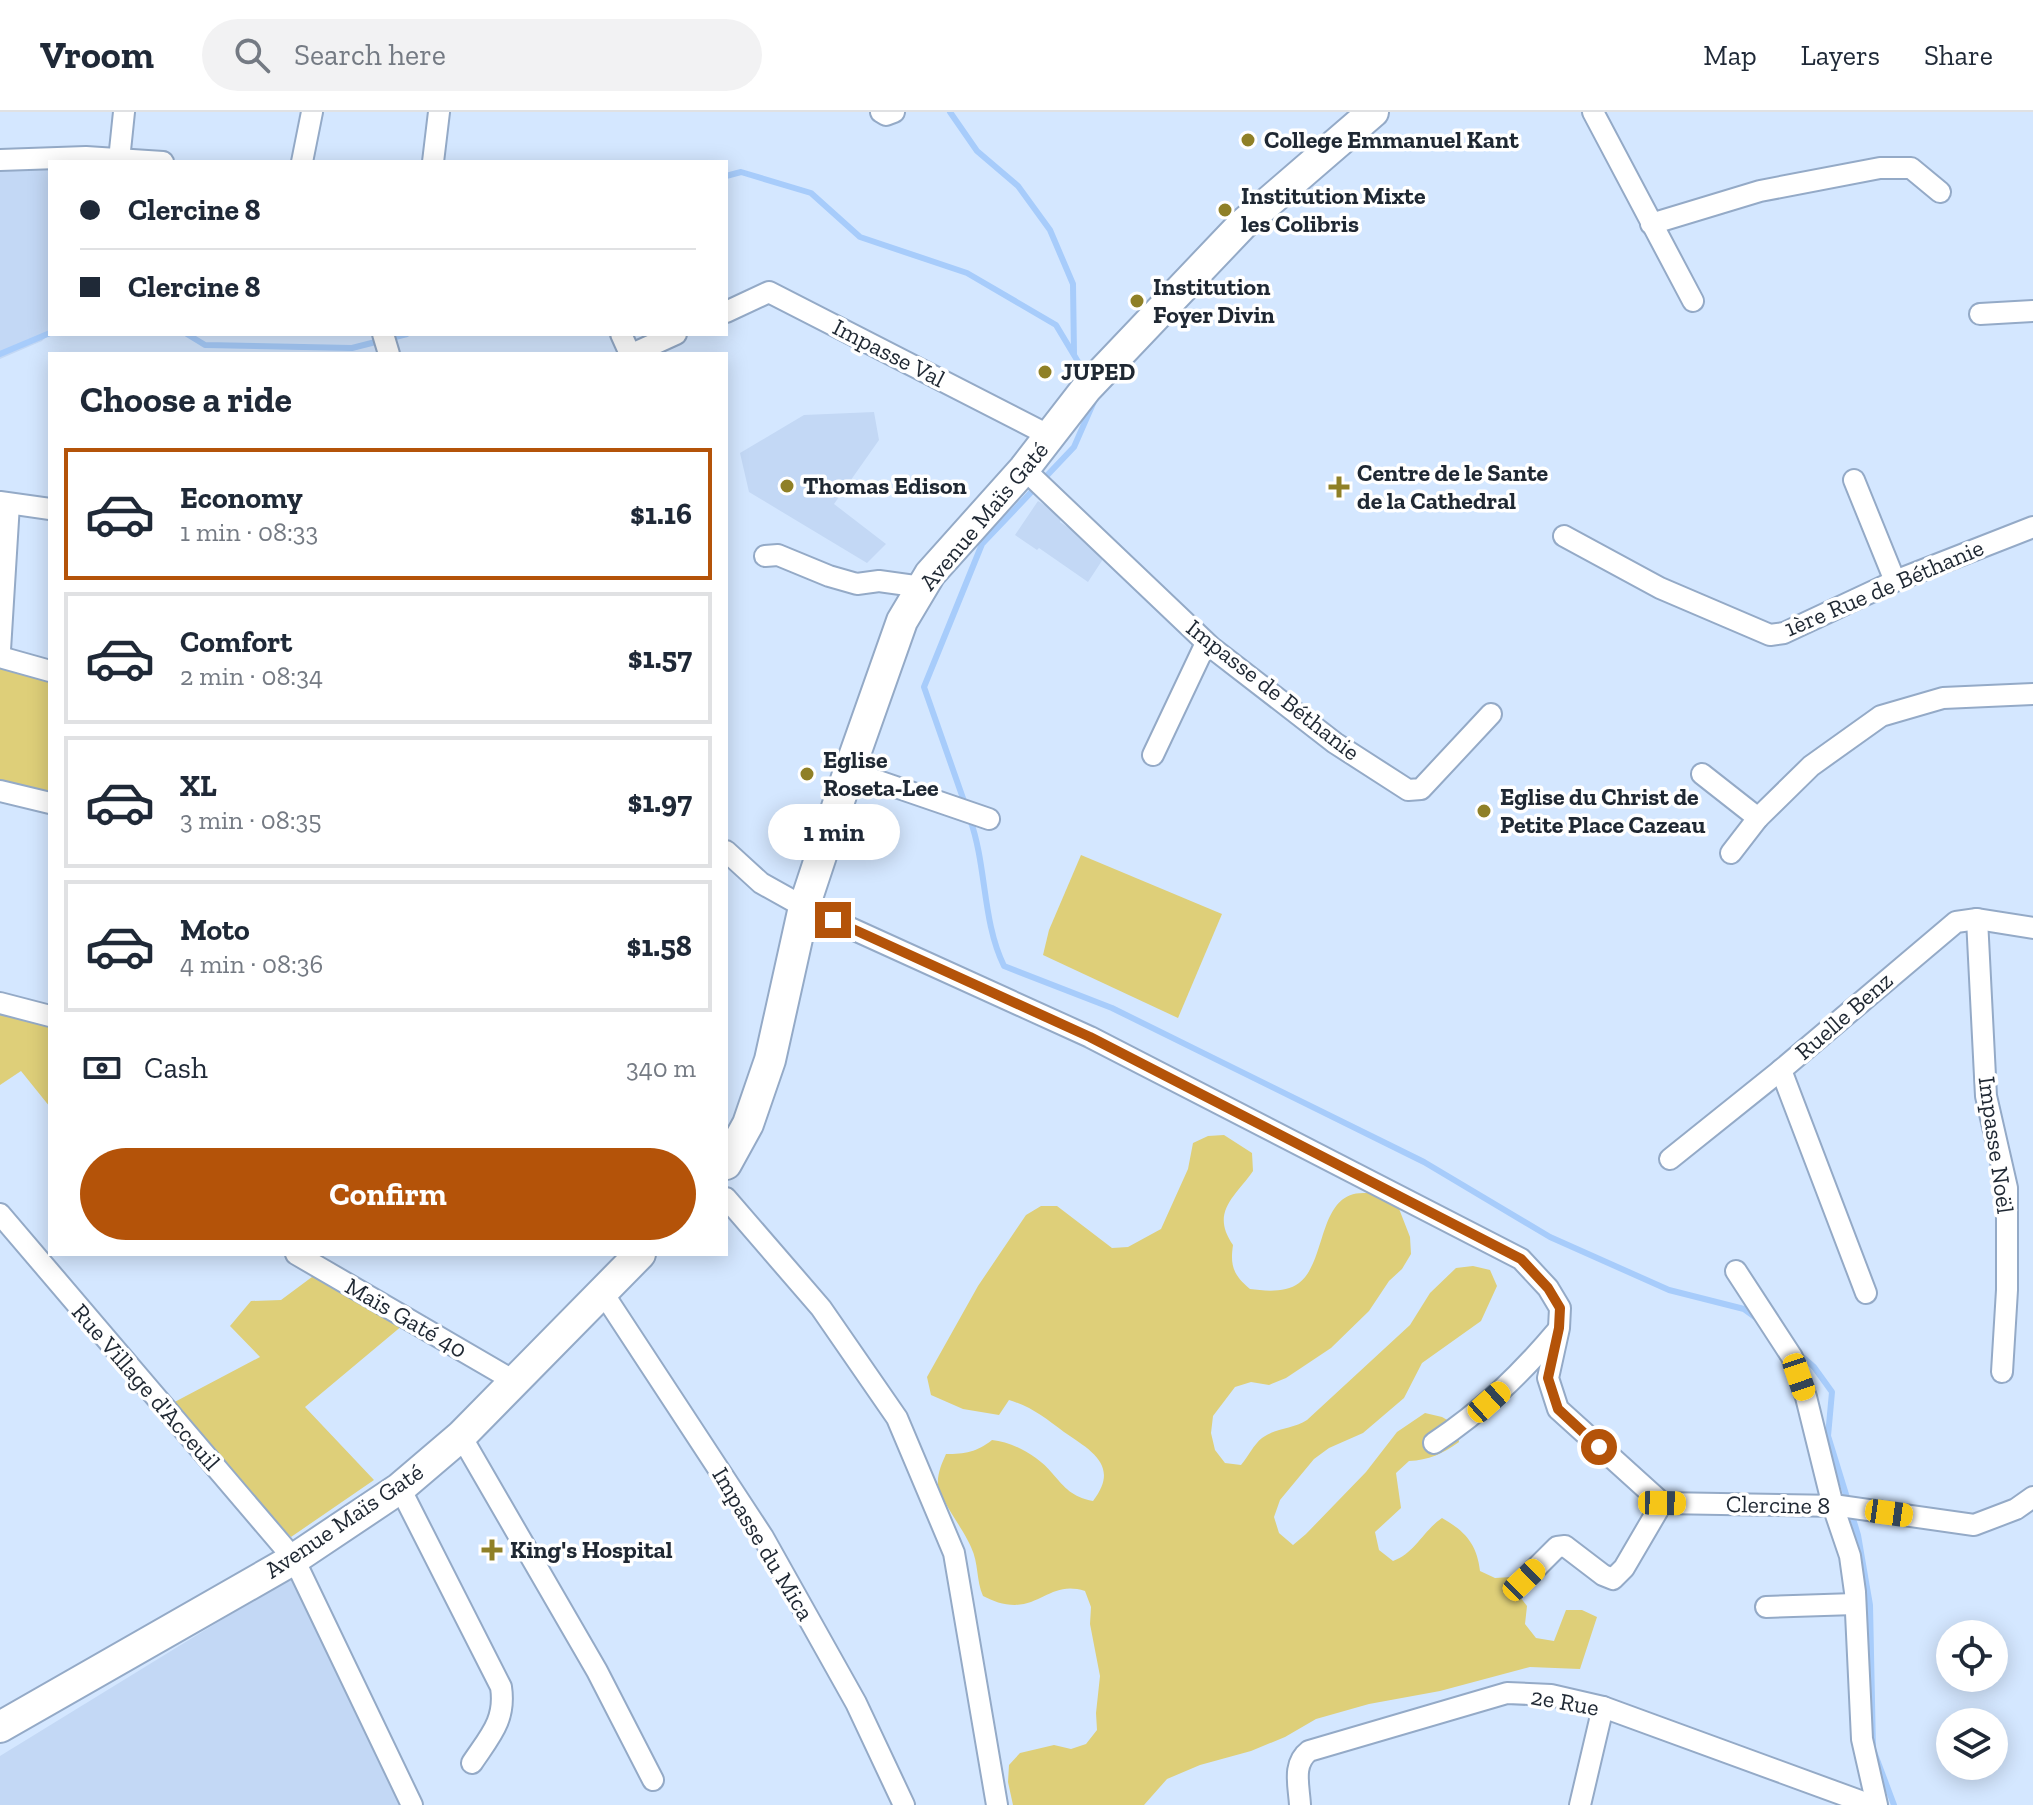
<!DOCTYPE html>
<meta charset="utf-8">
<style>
body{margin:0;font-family:"Zilla Slab",serif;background:#f2f2f3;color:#1f2937;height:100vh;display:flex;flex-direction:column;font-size:30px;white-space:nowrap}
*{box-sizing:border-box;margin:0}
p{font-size:26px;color:#747a83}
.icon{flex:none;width:44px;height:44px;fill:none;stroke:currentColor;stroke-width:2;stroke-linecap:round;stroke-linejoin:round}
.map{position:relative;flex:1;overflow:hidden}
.drawer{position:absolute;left:48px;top:240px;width:680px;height:904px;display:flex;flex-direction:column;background:#fff;border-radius:0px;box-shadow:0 4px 20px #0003}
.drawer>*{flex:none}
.banner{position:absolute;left:48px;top:48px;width:680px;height:176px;border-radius:0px;box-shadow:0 4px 20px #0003;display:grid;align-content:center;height:176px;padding:0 32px;background:#fff}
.tools{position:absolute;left:1936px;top:1508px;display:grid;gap:16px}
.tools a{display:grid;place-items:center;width:72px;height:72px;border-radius:50%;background:#fff;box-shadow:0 4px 20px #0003;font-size:40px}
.end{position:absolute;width:36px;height:36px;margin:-18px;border:10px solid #b45309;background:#fff;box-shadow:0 0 0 4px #fff}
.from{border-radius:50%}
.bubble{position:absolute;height:56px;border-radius:28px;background:#fff;box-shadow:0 4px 20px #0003;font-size:26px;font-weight:700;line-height:56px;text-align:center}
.car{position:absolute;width:24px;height:48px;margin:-24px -12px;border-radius:10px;box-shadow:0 0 6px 2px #0007;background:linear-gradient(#f5c518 24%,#345 0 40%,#f5c518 0 76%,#345 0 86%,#f5c518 0)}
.banner b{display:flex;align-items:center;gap:28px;height:76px;font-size:30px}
.banner b+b{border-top:2px solid #e0e1e3}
.banner i{width:20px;height:20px;background:#1f2937}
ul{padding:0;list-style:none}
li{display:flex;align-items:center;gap:24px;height:132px;margin:0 16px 12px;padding:0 16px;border:4px solid #e0e1e3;border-radius:0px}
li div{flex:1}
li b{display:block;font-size:30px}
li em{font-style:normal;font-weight:700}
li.active{border-color:#b45309}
li>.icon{width:72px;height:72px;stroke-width:1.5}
h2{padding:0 32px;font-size:36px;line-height:96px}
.pay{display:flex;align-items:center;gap:20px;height:88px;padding:0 32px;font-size:30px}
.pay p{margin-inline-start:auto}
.action{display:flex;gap:16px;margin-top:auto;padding:16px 32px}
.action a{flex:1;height:92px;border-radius:48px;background:#b45309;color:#fff;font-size:32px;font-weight:700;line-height:92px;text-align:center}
header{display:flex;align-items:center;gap:48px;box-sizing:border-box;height:112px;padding:0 40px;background:#fff;border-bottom:2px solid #e0e1e3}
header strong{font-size:38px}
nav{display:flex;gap:44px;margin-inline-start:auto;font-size:28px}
.search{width:560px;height:72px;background:#f2f2f3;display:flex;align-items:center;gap:20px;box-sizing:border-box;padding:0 28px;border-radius:44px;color:#747a83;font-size:30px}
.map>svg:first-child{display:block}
.built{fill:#c3d8f5}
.green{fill:#decf79}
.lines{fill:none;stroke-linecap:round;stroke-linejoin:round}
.stream{stroke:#a7ccfb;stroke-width:6}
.street-casing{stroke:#94aac7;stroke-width:24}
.secondary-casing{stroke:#94aac7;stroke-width:34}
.street{stroke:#fff;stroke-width:20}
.secondary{stroke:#fff;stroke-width:30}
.route{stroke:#b45309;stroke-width:10}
.poi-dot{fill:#8f8027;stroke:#fff;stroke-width:3}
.labels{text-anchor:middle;stroke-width:7;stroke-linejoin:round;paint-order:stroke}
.poi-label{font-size:24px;font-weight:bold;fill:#1f2833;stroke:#fff;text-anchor:start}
.street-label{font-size:24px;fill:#1f2833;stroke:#fff}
</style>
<header>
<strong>Vroom</strong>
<div class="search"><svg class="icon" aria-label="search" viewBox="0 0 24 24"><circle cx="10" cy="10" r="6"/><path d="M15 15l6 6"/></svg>Search here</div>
<nav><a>Map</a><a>Layers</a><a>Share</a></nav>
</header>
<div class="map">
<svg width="2033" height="1693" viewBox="0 0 2033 1693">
<rect width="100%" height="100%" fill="#d4e7ff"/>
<g class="built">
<polygon points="0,57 50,58 50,220 42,229 0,247"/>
<polygon points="874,300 879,328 834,392 886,432 867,451 749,380 740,341 804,303"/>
<polygon points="1038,389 1062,404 1060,410 1107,441 1088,470 1039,436 1037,438 1015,423"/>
<polygon points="303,1458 420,1693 0,1693 0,1644"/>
</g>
<g class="green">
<polygon points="0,554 50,566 50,680 0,669"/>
<polygon points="1081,743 1222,802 1178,906 1043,843 1049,818"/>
<polygon points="0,900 50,915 50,995 21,959 0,973"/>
<path d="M1224 1023 1252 1041 1253 1059C1235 1085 1210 1100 1233 1133 1230 1153 1233 1163 1250 1177 1265 1179 1286 1181 1299 1171 1328 1149 1317 1078 1366 1081 1375 1081 1387 1087 1396 1089L1410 1125 1411 1142 1402 1157 1389 1169 1369 1199 1331 1236 1286 1266 1269 1273 1251 1270 1235 1275 1213 1304 1211 1321 1215 1338 1225 1351 1241 1353C1248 1345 1254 1332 1262 1326 1275 1316 1293 1317 1307 1308L1410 1213 1430 1181 1456 1156 1473 1154 1490 1158 1497 1174 1481 1209 1422 1251 1404 1286 1363 1321 1329 1336 1314 1347 1280 1388 1274 1405 1279 1421 1293 1433 1306 1422 1366 1360 1397 1320 1425 1301 1442 1305 1456 1313 1459 1330C1442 1342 1429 1348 1409 1349L1396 1361 1401 1396 1375 1420 1379 1438 1393 1449C1415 1441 1422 1420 1442 1406 1465 1419 1477 1432 1480 1459L1495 1466 1512 1465 1517 1481 1527 1494 1525 1512 1536 1526 1554 1529 1566 1498H1582L1597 1505 1580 1557 1530 1555 1440 1579 1369 1592 1316 1607 1285 1625 1251 1639 1200 1653 1167 1667 1144 1693H1013L1008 1670 1009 1653 1020 1641 1054 1633 1071 1637 1086 1632 1097 1618 1096 1601 1100 1564 1090 1512 1091 1495 1085 1479C1054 1469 1043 1492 1015 1493 1003 1493 993 1489 983 1484 976 1468 979 1452 971 1435 964 1418 941 1389 938 1373 937 1362 942 1351 946 1342 965 1342 977 1340 992 1328 1013 1330 1038 1344 1052 1361 1065 1376 1072 1385 1093 1389 1120 1354 1092 1339 1064 1320 1045 1306 1032 1295 1009 1288L999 1303 963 1297 931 1283 927 1265 978 1174 1026 1103 1041 1094H1057L1112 1136 1128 1135 1161 1117 1188 1057 1193 1031 1208 1024Z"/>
<polygon points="316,1162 403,1213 305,1295 374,1368 291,1425 167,1294 260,1245 230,1214 251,1189 281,1188"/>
</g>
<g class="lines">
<g class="stream">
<polyline points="950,0 977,39 1018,74 1050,118 1073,172 1074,242"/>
<polyline points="726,64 741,60 811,81 860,125 967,161 1056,213 1086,263"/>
<polyline points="187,222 205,233 352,236 407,222"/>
<polyline points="0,242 50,221"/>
<polyline points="965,692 924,575 982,432 1074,335 1095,287"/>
<path d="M970 707C987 755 982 809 1004 854L1112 896 1424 1050 1550 1125 1669 1178 1744 1197 1759 1208"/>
<polyline points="1798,1241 1814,1255 1832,1280 1828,1324 1848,1389"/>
<polyline points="1851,1400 1858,1423 1870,1493 1873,1637 1894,1693"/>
</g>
<g class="street-casing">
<g id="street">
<polyline points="881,0 886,3 894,0"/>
<polyline points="1593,0 1693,189"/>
<polyline points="0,48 86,45 163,50"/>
<polyline points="119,48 124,0"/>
<polyline points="302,50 312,0"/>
<polyline points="433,50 439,0"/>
<polyline points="1651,112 1760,79 1880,56 1911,56 1940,80"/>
<polyline points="726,200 769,180 1050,324"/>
<polyline points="1980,202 2033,199"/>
<polyline points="383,222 389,242"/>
<polyline points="621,222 630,242"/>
<polyline points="632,242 676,222"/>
<polyline points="1024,357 1211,535 1335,631 1408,678 1421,677 1491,602"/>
<polyline points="1854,368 1895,469"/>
<polyline points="0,390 50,397"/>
<polyline points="1564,424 1660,476 1770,523 1784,521 1895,469 2033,415"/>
<polyline points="765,444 778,443 829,464 857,472 879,469 922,475"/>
<polyline points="0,538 9,392"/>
<polyline points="0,545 50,559"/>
<polyline points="1153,643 1206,531"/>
<polyline points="849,659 989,707"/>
<polyline points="1702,662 1758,706"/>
<polyline points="0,679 50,691"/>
<polyline points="726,739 761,771 804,795 1090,925 1521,1147 1548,1176 1560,1196 1559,1216 1548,1266 1558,1297 1662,1391 1840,1394 1974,1413 2016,1397 2033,1385"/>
<polyline points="1731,741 1758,706 1811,654 1881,604 1943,586 2033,582"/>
<polyline points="1977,807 1986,984 2007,1076 2007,1178 2002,1260"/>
<polyline points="0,891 50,904"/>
<polyline points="1781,958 1866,1181"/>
<polyline points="1670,1047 1781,958 1956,810 1977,807 2033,816"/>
<polyline points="726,1086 821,1196 897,1306 954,1441 997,1693"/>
<polyline points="0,1102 294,1447 412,1693"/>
<polyline points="296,1142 516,1270"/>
<polyline points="1736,1159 1792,1245 1806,1285 1833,1394 1850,1444 1855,1480 1862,1627 1877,1693"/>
<polyline points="603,1181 763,1425 856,1591 904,1693"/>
<polyline points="461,1324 597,1559 653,1668"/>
<path d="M1434 1331C1483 1298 1519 1264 1557 1219"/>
<path d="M400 1376 501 1575C506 1608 490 1624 472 1651"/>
<polyline points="1524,1468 1557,1435 1565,1434 1603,1463 1613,1467 1624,1456 1662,1391"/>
<polyline points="1766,1495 1855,1492"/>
<path d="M1300 1693C1299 1674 1292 1652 1309 1639L1507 1581 1551 1583 1603 1595 1871 1693"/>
<polyline points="1580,1693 1603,1595"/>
</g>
</g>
<g class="secondary-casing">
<g id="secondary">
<polyline points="726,1052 748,1012 770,948 804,795 849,659 902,509 930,462 1024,357 1086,277 1242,113 1373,0"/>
<polyline points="0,1615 294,1447 400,1376 461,1324 640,1142"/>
</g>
</g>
<use href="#street" class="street"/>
<use href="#secondary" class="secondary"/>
</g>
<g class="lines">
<polyline class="route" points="833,808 1090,925 1521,1147 1548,1176 1560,1196 1559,1216 1548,1266 1558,1297 1599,1335"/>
</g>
<g class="poi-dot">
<circle cx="1248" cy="28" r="8"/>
<circle cx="1225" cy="98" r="8"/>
<circle cx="1137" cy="189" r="8"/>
<circle cx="1045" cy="260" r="8"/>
<circle cx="787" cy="374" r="8"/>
<path d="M1335 363h8v8h8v8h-8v8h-8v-8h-8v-8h8z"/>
<circle cx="807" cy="662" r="8"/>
<circle cx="1484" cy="699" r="8"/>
<path d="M488 1426h8v8h8v8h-8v8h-8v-8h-8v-8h8z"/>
</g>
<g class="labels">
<g class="poi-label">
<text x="1264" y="36">College Emmanuel Kant</text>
<text x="1241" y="92">Institution Mixte<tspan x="1241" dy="28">les Colibris</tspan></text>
<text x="1153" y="183">Institution<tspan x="1153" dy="28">Foyer Divin</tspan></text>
<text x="1061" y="268">JUPED</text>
<text x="1357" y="369">Centre de le Sante<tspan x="1357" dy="28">de la Cathedral</tspan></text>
<text x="803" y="382">Thomas Edison</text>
<text x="823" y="656">Eglise<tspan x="823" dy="28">Roseta-Lee</tspan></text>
<text x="1500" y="693">Eglise du Christ de<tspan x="1500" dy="28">Petite Place Cazeau</tspan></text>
<text x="510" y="1446">King's Hospital</text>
</g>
<g class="street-label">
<text transform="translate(889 241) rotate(27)" y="8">Impasse Val</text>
<text transform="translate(984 404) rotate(-50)" y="8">Avenue Maïs Gaté</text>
<text transform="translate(1884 476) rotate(-23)" y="8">1ère Rue de Béthanie</text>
<text transform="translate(1273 578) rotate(38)" y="8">Impasse de Béthanie</text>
<text transform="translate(1844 904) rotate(-41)" y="8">Ruelle Benz</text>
<text transform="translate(1996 1033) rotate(82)" y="8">Impasse Noël</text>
<text transform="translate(406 1206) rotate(30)" y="8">Maïs Gaté 40</text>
<text transform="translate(146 1275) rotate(49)" y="8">Rue Village d'Acceuil</text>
<text transform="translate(1778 1393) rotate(1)" y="8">Clercine 8</text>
<text transform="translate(344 1409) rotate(-34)" y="8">Avenue Maïs Gaté</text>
<text transform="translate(763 1432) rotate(59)" y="8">Impasse du Mica</text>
<text transform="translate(1565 1590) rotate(10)" y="8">2e Rue</text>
</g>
</g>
</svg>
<div class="tools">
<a><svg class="icon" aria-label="locate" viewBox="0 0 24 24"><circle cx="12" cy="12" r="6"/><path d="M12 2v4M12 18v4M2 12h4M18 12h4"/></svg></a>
<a><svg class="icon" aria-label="layers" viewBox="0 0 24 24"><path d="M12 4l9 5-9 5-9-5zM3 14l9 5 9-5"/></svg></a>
</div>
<i class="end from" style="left:1599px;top:1335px"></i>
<i class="end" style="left:833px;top:808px"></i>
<div class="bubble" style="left:768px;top:692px;width:132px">1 min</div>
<i class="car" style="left:1799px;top:1265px;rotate:161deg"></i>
<i class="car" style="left:1489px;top:1290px;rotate:48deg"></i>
<i class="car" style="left:1662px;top:1391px;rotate:91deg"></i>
<i class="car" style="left:1889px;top:1401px;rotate:98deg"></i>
<i class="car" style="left:1524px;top:1468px;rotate:46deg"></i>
<div class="banner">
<b><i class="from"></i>Clercine 8</b>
<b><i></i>Clercine 8</b>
</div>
<section class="drawer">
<h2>Choose a ride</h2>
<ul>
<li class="active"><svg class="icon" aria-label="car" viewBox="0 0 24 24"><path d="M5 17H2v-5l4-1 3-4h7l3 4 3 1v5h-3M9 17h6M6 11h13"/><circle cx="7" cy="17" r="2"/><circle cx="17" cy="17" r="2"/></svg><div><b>Economy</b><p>1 min · 08:33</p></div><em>$1.16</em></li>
<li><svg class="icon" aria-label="car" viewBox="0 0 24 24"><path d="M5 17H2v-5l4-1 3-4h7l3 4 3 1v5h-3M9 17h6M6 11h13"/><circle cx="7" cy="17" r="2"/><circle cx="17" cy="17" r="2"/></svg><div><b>Comfort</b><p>2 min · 08:34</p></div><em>$1.57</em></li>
<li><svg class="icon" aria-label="car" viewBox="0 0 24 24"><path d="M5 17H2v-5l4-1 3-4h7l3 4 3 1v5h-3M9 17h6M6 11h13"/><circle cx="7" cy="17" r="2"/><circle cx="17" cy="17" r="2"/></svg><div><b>XL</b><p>3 min · 08:35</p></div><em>$1.97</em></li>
<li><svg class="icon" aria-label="car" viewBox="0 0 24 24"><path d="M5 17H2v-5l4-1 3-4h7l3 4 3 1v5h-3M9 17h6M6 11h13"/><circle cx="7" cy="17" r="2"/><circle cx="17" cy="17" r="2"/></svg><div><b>Moto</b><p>4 min · 08:36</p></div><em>$1.58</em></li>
</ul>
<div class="pay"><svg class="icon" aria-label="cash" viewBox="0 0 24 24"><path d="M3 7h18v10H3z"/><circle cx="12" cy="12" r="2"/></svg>Cash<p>340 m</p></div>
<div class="action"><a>Confirm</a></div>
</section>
</div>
